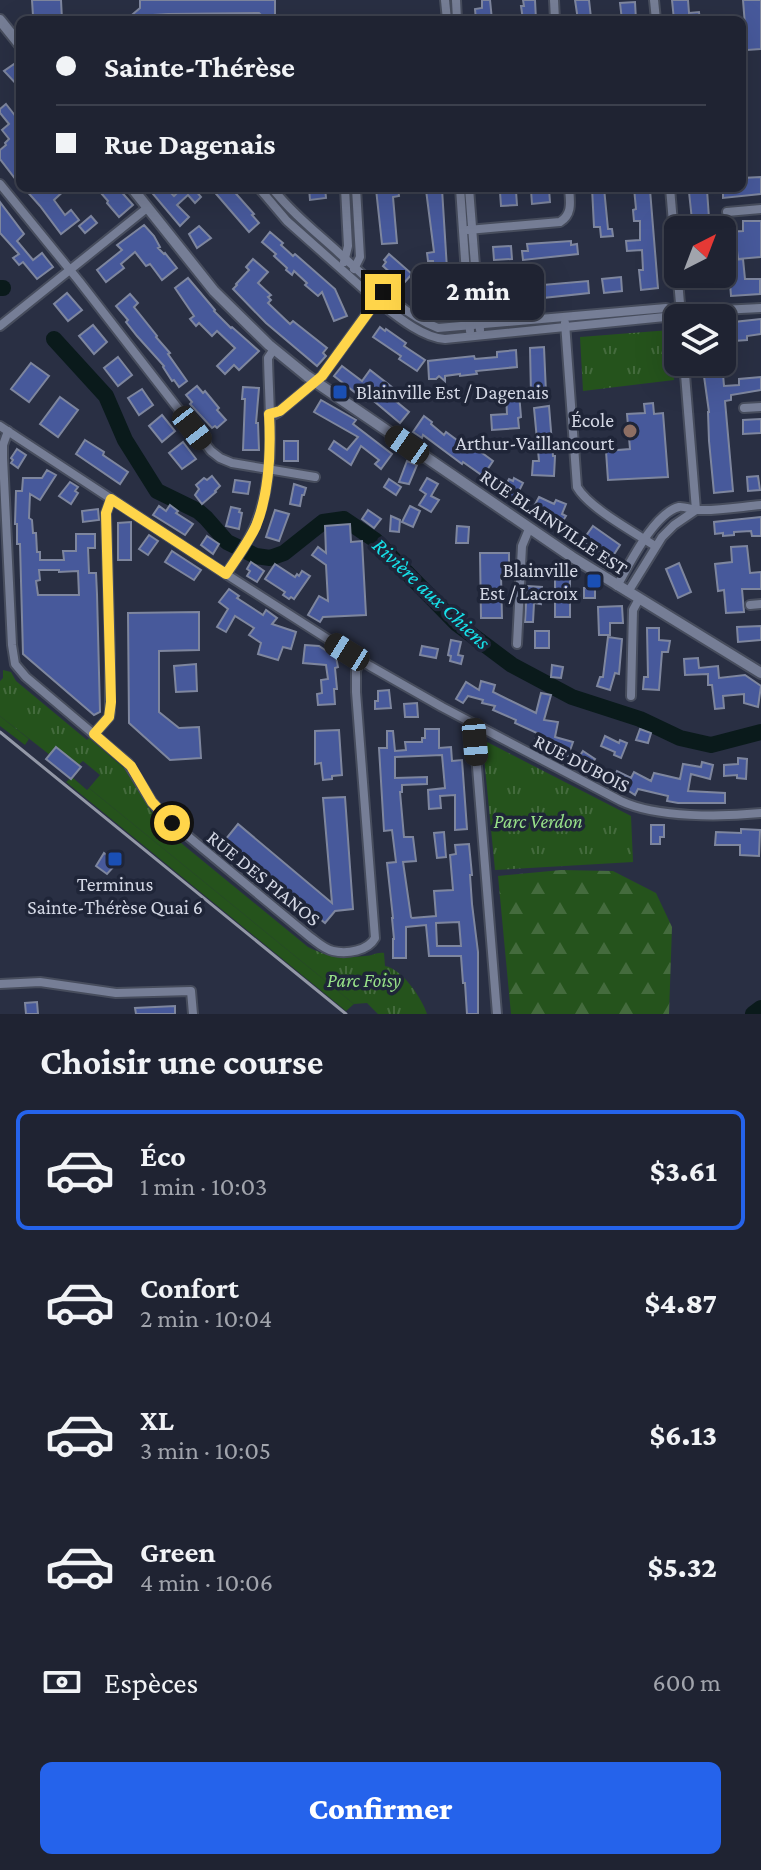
<!DOCTYPE html>
<html lang="fr">
<meta charset="utf-8">
<style>
body{margin:0;font-family:"Crimson Pro",serif;background:#272b3a;color:#f1f3f6;height:100vh;display:flex;flex-direction:column;font-size:30px;white-space:nowrap}
*{box-sizing:border-box;margin:0}
p{font-size:26px;color:#a1a4ac}
.icon{flex:none;width:44px;height:44px;fill:none;stroke:currentColor;stroke-width:2;stroke-linecap:round;stroke-linejoin:round}
.map{position:relative;height:1014px;overflow:hidden}
.panel{display:flex;flex-direction:column;background:#1f2332;flex:1}
.panel>*{flex:none}
.guide{position:absolute;left:16px;top:16px;width:730px;height:176px;border-radius:12px;box-shadow:0 8px 32px #0002,0 0 0 2px #3c404d;display:grid;align-content:center;height:176px;padding:0 40px;background:#1f2332}
.needle{width:52px;rotate:42deg}
.controls{position:absolute;left:664px;top:216px;display:grid;gap:16px}
.controls a{display:grid;place-items:center;width:72px;height:72px;border-radius:12px;background:#1f2332;box-shadow:0 8px 32px #0002,0 0 0 2px #3c404d;font-size:40px}
.end{position:absolute;width:36px;height:36px;margin:-18px;border:10px solid #ffd54a;background:#111;box-shadow:0 0 0 4px #111}
.from{border-radius:50%}
.bubble{position:absolute;height:56px;border-radius:12px;background:#1f2332;box-shadow:0 8px 32px #0002,0 0 0 2px #3c404d;font-size:26px;font-weight:800;line-height:56px;text-align:center}
.car{position:absolute;width:24px;height:48px;margin:-24px -12px;border-radius:10px;box-shadow:0 0 6px 2px #0007;background:linear-gradient(#222 24%,#8ab4d8 0 40%,#222 0 76%,#8ab4d8 0 86%,#222 0)}
.guide b{display:flex;align-items:center;gap:28px;height:76px;font-size:30px}
.guide b+b{border-top:2px solid #3c404d}
.guide i{width:20px;height:20px;background:#f1f3f6}
ul{padding:0;list-style:none}
li{display:flex;align-items:center;gap:24px;height:120px;margin:0 16px 12px;padding:0 24px;border:4px solid transparent;border-radius:12px}
li div{flex:1}
li b{display:block;font-size:30px}
li em{font-style:normal;font-weight:800}
li.selected{border-color:#2563eb}
li>.icon{width:72px;height:72px;stroke-width:1.5}
h2{padding:0 40px;font-size:36px;line-height:96px}
.pay{display:flex;align-items:center;gap:20px;height:88px;padding:0 40px;font-size:30px}
.pay p{margin-inline-start:auto}
.primary-button{display:flex;gap:16px;margin-top:auto;padding:16px 40px}
.primary-button a{flex:1;height:92px;border-radius:12px;background:#2563eb;color:#fff;font-size:32px;font-weight:800;line-height:92px;text-align:center}
.map>svg:first-child{display:block}
.grass{fill:#25531c}
.forest{fill:url(#forest-firs)}
.park{fill:url(#park-tufts)}
.lines{fill:none;stroke-linecap:round;stroke-linejoin:round}
.river{stroke:#0a1a1b;stroke-width:16}
.building{fill:#47599b;stroke:#7e869e;stroke-width:2;fill-rule:evenodd}
.minor-casing{stroke:#474d5d;stroke-width:12}
.tertiary-casing{stroke:#474d5d;stroke-width:14}
.minor{stroke:#767e96;stroke-width:8}
.tertiary{stroke:#767e96;stroke-width:10}
.rail{stroke:#9398a7;stroke-width:3}
.route{stroke:#ffd54a;stroke-width:10}
.transit-dot{fill:#1a4fb4;stroke:#1f2538;stroke-width:3}
.education-dot{fill:#8d6e63;stroke:#1f2538;stroke-width:3}
.labels{text-anchor:middle;stroke-width:7;stroke-linejoin:round;paint-order:stroke}
.poi-label{font-size:20px;fill:#d3d7e4;stroke:#1f2538;text-anchor:end}
.street-label{font-size:20px;fill:#d3d7e4;stroke:#1f2538}
.park-label{font-size:20px;font-style:italic;fill:#96df88;stroke:#1f2538}
.water-label{font-size:22px;font-style:italic;fill:#16e1e9;stroke:#1f2538}
</style>
<div class="map">
<svg width="761" height="1014" viewBox="0 0 761 1014">
<defs>
<pattern id="forest-firs" width="22" height="20" patternUnits="userSpaceOnUse" patternTransform="scale(2)"><rect width="22" height="20" fill="#25531c"/><path d="M5 1l3.5 6h-7zM16 11l3.5 6h-7z" fill="#446b3d"/></pattern>
<pattern id="park-tufts" width="24" height="20" patternUnits="userSpaceOnUse" patternTransform="scale(2)"><rect width="24" height="20" fill="#25531c"/><path d="M3 7l-1-3M5 7V3M7 7l1-3M15 17l-1-3M17 17v-4M19 17l1-3" fill="none" stroke="#446b3d"/></pattern>
</defs>
<rect width="100%" height="100%" fill="#292f43"/>
<g class="grass">
<polygon points="0,716 29,739 25,745 0,726"/>
<polygon points="72,777 87,790 89,788 354,1004 346,1011 66,782"/>
</g>
<polygon class="forest" points="561,870 613,871 656,893 672,927 669,1014 511,1014 498,876"/>
<g class="park">
<polygon points="670,330 674,380 583,391 580,337"/>
<path d="M3 670 11 672 16 681 87 740 89 738 124 768 151 811 178 836 181 843 308 947C331 958 339 959 365 956 373 956 376 952 384 953L385 966C402 969 422 998 427 1014H378L367 1003 354 1004 89 788 100 775 83 761 78 765 50 755 0 716V681L3 678Z"/>
<polygon points="487,742 631,816 633,862 495,870 483,747"/>
</g>
<g class="lines">
<g class="river">
<polyline points="0,288 3,288"/>
<polyline points="54,339 106,396 125,440 157,491 198,511 206,518 227,542 256,556 270,558 284,553 323,522 344,519 375,540 456,623 512,665 572,697 640,719 680,738 711,745 761,732"/>
<polyline points="753,1014 761,1008"/>
</g>
</g>
<g class="building">
<polygon points="32,0 61,0 62,20 42,20 42,15 33,16"/>
<polygon points="140,0 275,0 275,15 261,15 259,13 168,14 153,15 148,20 126,20 140,8"/>
<polygon points="482,0 490,0 492,20 476,20 475,9 482,8"/>
<polygon points="523,0 535,0 536,20 523,20 521,6 524,6"/>
<polygon points="575,0 589,0 591,18 578,20"/>
<polygon points="672,0 688,0 689,13 699,12 700,20 674,20"/>
<polygon points="743,0 761,0 761,49 747,50"/>
<polygon points="635,2 636,20 622,20 620,3"/>
<polygon points="20,60 20,88 4,71"/>
<polygon points="6,104 20,122 20,185 0,159 0,150 6,145 5,143 9,139 2,130 9,124 0,113 0,109"/>
<polygon points="761,177 761,194 723,198 723,188 742,188 742,178"/>
<polygon points="24,188 67,188 54,200 65,215 71,210 79,220 61,234 40,206"/>
<polygon points="107,188 118,188 133,205 119,217 107,203 108,201 101,193"/>
<polygon points="148,188 166,188 174,196 182,188 196,188 195,190 201,197 195,203 188,195 177,205 189,217 180,226"/>
<polygon points="211,188 231,188 254,214 252,215 259,223 249,232"/>
<polygon points="309,188 325,188 326,198 310,200"/>
<polygon points="388,188 398,188 399,196 393,197 397,243 382,244 376,189"/>
<polygon points="592,188 604,188 608,229 612,229 613,236 601,237 600,227 594,227"/>
<polygon points="634,188 650,190 658,288 641,290 639,270 643,270 642,250 627,251 626,241 640,240 640,221 634,221 633,210 636,209"/>
<polygon points="442,189 448,285 444,311 431,309 437,277 434,277 433,261 428,261 427,253 434,252 426,190"/>
<polygon points="549,189 550,202 532,204 531,190"/>
<polygon points="707,190 709,218 692,220 689,192"/>
<polygon points="516,191 517,205 501,206 500,192"/>
<polygon points="0,202 24,234 17,241 33,260 42,253 53,267 37,279 23,262 19,265 13,258 19,254 0,233"/>
<polygon points="91,216 97,223 85,233 79,226"/>
<polygon points="743,221 761,221 761,257 738,259 736,242 727,243 726,232 743,231"/>
<polygon points="144,225 154,236 160,247 158,248 164,254 165,253 177,268 162,280 150,264 146,266 135,252 121,264 124,268 106,282 97,270 122,250 117,245"/>
<polygon points="199,226 211,238 197,248 189,234"/>
<polygon points="270,232 283,243 281,245 293,256 295,254 335,289 347,316 334,321 322,292 318,296 305,285 307,283 294,271 292,275 286,270 287,268 274,256 276,254 262,242"/>
<polygon points="571,241 571,245 577,244 578,254 523,260 522,251 528,251 527,244"/>
<polygon points="511,246 512,259 494,260 493,247"/>
<polygon points="389,254 412,274 403,284 383,266 386,262 384,260"/>
<polygon points="253,259 268,272 258,283 271,295 268,297 271,300 268,303 290,324 293,321 327,348 323,353 326,356 317,366 266,323 233,289 237,285 236,284 249,270 246,267"/>
<polygon points="743,259 745,279 760,279 760,294 731,296 730,283 719,284 717,274 734,272 733,260"/>
<polygon points="621,277 622,291 604,293 602,279"/>
<polygon points="188,278 215,310 214,311 231,328 232,327 259,351 239,370 234,365 225,374 217,366 235,348 217,331 212,336 199,323 196,326 190,319 194,316 175,288"/>
<polygon points="588,281 589,293 497,303 496,289"/>
<polygon points="67,293 82,310 68,321 54,304"/>
<polygon points="130,294 138,303 134,307 157,336 156,337 170,353 168,354 187,381 179,387 174,380 172,381 163,367 164,366 137,336 126,322 128,320 116,306"/>
<polygon points="761,319 761,334 747,336 747,340 734,341 734,322"/>
<polygon points="93,325 107,342 94,354 79,336"/>
<polygon points="380,327 385,331 386,329 406,343 404,346 425,360 417,371 399,359 401,356 373,337"/>
<polygon points="544,347 546,393 531,394 530,348"/>
<polygon points="516,350 517,367 476,371 477,374 460,376 460,374 445,376 445,381 439,376 436,379 429,379 428,361 474,356 475,359 497,357 497,352"/>
<polygon points="118,357 132,375 118,386 104,368"/>
<polygon points="702,362 722,362 724,386 739,385 739,379 761,377 761,390 731,395 731,400 725,401 733,491 714,493 709,441 708,412 709,412"/>
<polygon points="31,363 49,376 29,402 11,389"/>
<polygon points="342,366 362,381 370,370 397,391 392,398 409,412 400,423 369,397 366,401 334,376"/>
<polygon points="197,386 203,393 205,391 219,408 217,410 226,420 217,428 215,426 212,428 190,404 192,402 186,395"/>
<polygon points="243,387 259,388 256,423 258,423 259,450 243,450 245,399 242,399"/>
<polygon points="142,389 153,405 139,415 128,398"/>
<polygon points="519,393 521,417 518,418 519,428 492,430 491,415 507,414 506,394"/>
<polygon points="60,397 78,410 58,437 40,424"/>
<polygon points="321,400 356,420 353,424 392,454 381,469 375,464 379,460 361,446 351,465 329,449 334,441 347,450 358,437 314,412"/>
<polygon points="653,403 654,414 663,413 668,477 608,480 606,451 630,449 627,414 645,413 644,404"/>
<polygon points="549,406 553,456 555,456 554,476 532,475 533,461 539,461 534,408"/>
<polygon points="162,415 175,431 162,442 149,426"/>
<polygon points="424,416 432,422 431,424 444,435 446,432 461,443 463,439 493,461 483,476 463,462 462,464 423,435 422,438 413,432"/>
<polygon points="761,419 761,433 743,434 743,420"/>
<polygon points="85,440 104,452 103,455 128,472 120,484 76,454"/>
<rect x="284" y="441" width="14" height="20"/>
<polygon points="183,442 196,459 182,469 169,453"/>
<polygon points="17,449 26,455 18,468 11,463 13,460 11,458"/>
<polygon points="407,461 417,465 409,484 399,482"/>
<path d="M47 470 56 475 40 500 30 494 29 518 32 520 33 533H36L37 552H40V560H64L63 551H76V534H95V548H88L89 573H96L97 594 100 712 94 715 23 654 20 544H17V524H15L16 491H22L23 478H42ZM39 570H59V572L78 571 79 595H38L36 581 40 580Z"/>
<polygon points="212,476 220,486 215,491 216,492 202,504 195,495 199,489 196,485 204,478 207,480"/>
<polygon points="758,476 760,490 748,491 747,477"/>
<polygon points="427,478 438,484 431,496 439,500 431,512 419,505 426,494 420,490"/>
<polygon points="514,478 523,483 514,501 503,496 508,486 506,485 509,479 513,481"/>
<polygon points="389,479 401,487 396,495 384,487"/>
<polygon points="235,480 250,482 248,494 233,492"/>
<polygon points="70,482 78,487 75,491 78,493 71,504 59,496"/>
<polygon points="294,484 306,488 304,495 302,495 300,506 290,504"/>
<polygon points="539,497 554,504 556,500 566,504 562,514 566,516 561,524 532,510"/>
<polygon points="170,505 178,511 176,513 193,524 185,535 153,515 159,506 166,511"/>
<polygon points="410,506 420,511 413,527 402,522"/>
<polygon points="231,507 240,509 239,512 242,513 239,529 226,526"/>
<polygon points="98,509 99,520 83,522 82,511"/>
<polygon points="275,510 289,514 279,541 266,537"/>
<polygon points="368,510 381,519 374,528 362,519"/>
<polygon points="391,516 400,520 399,532 390,531"/>
<polygon points="761,517 761,536 752,536 751,531 734,532 734,535 723,536 723,533 715,534 714,522"/>
<polygon points="131,522 131,560 118,560 118,523"/>
<polygon points="350,524 351,542 362,541 366,615 323,617 320,622 308,615 319,596 328,601 326,565 312,555 318,547 326,553 325,526"/>
<polygon points="457,526 469,527 468,543 456,543"/>
<polygon points="593,526 620,545 611,559 583,540"/>
<polygon points="149,535 158,541 148,555 139,549"/>
<polygon points="207,536 219,544 213,554 201,545"/>
<polygon points="747,546 750,573 761,572 761,589 742,589 744,612 726,613 724,590 718,591 715,564 732,562 731,547"/>
<polygon points="172,551 201,570 194,580 165,562"/>
<polygon points="480,553 509,553 509,575 501,575 502,618 481,618"/>
<polygon points="251,562 264,571 257,582 247,576 250,571 247,569"/>
<polygon points="679,563 691,592 678,598 666,569"/>
<polygon points="275,564 295,577 297,574 299,576 302,571 310,576 294,599 291,597 289,599 283,595 285,592 265,579"/>
<rect x="555" y="577" width="15" height="40"/>
<polygon points="527,586 542,587 541,604 534,603 533,622 525,622"/>
<rect x="584" y="588" width="11" height="10"/>
<polygon points="229,589 239,596 237,598 263,615 266,610 277,618 272,624 296,632 291,649 283,647 278,660 258,654 261,643 249,635 254,628 235,616 226,632 217,627 228,609 219,602"/>
<polygon points="622,606 623,623 610,623 610,635 599,635 598,607"/>
<polygon points="199,612 199,650 159,651 159,712 179,728 199,727 201,758 170,760 129,723 128,613"/>
<polygon points="761,626 761,640 738,642 737,627"/>
<polygon points="647,628 659,628 659,640 670,641 668,652 662,652 659,690 643,689 644,677 648,677"/>
<rect x="535" y="631" width="14" height="17"/>
<polygon points="608,637 622,639 619,674 615,673 610,690 597,686 600,677 603,677"/>
<polygon points="451,640 461,642 458,655 463,656 461,664 450,661 451,656 448,655"/>
<polygon points="305,645 319,646 336,657 338,667 335,668 337,689 334,689 335,704 318,705 317,694 322,693 321,680 328,679 326,665 303,663"/>
<polygon points="422,646 438,649 436,658 420,655"/>
<polygon points="698,658 699,668 718,666 719,678 745,675 761,686 758,707 744,703 744,694 723,696 724,708 715,709 712,685 708,685 708,674 685,675 684,659"/>
<polygon points="196,664 197,691 176,692 174,666"/>
<polygon points="552,665 563,667 561,678 551,677"/>
<polygon points="481,681 495,685 493,692 536,713 541,693 551,695 544,720 558,722 555,737 573,742 568,756 557,753 559,745 535,741 537,733 515,723 516,720 493,710 495,706 482,703 483,700 468,696 463,703 456,699 466,682 479,690"/>
<polygon points="389,690 391,708 375,709 375,701 378,701 378,691"/>
<polygon points="417,703 418,717 405,717 404,704"/>
<path d="M425 729H439V748L451 747 452 761 462 760 467 829 455 830V795L440 796 441 808 429 809 428 790 445 788 442 755 395 757V778L427 777V784L402 785V792H400L404 837H413L416 861 403 862 411 917 412 918 436 916 434 891 453 890 450 855 456 854 455 845 469 844 472 875H470L472 904 478 952V1014H467L465 983H463L461 956H429L426 925 406 927V958H393V939H394L392 918H393L387 863 396 862 392 830 384 831 379 748H387V731H393L395 751 406 750 405 742H422V738H425ZM459 922 461 946H437L436 923Z"/>
<polygon points="640,729 651,733 648,743 636,740"/>
<polygon points="339,730 342,775 332,776 332,779 323,780 321,763 315,764 315,731"/>
<polygon points="605,736 619,743 620,740 627,743 621,758 614,755 615,752 601,746"/>
<polygon points="56,747 81,767 71,779 46,759"/>
<polygon points="583,751 595,759 589,768 583,765 581,768 575,763"/>
<polygon points="738,758 747,759 746,779 737,778 737,775 724,776 724,765 738,764"/>
<polygon points="702,762 713,765 710,779 691,774 688,791 725,793 725,803 678,803 667,801 668,796 638,789 635,795 612,780 617,771 631,778 634,772 651,781 654,773 680,779 683,764 701,767"/>
<polygon points="345,797 353,909 335,911 325,923 225,840 238,824 332,903 323,798"/>
<polygon points="651,825 664,825 664,837 660,837 660,844 651,844"/>
<polygon points="741,829 760,830 759,856 740,855 740,845 715,845 716,832 741,833"/>
<polygon points="444,832 446,857 437,858 434,833"/>
<polygon points="104,853 117,863 107,874 96,866"/>
<polygon points="37,1002 38,1014 26,1014 25,1003"/>
<polygon points="175,1006 175,1014 136,1014 135,1008"/>
</g>
<g class="lines">
<g class="minor-casing">
<g id="minor">
<polyline points="445,0 447,20"/>
<polyline points="456,0 457,20"/>
<polyline points="554,0 555,20"/>
<polyline points="654,0 656,20"/>
<polyline points="0,184 79,281 211,451 220,458 232,463 315,477"/>
<path d="M259 188 287 221 376 300C394 314 422 338 445 339L665 317 681 312 761 308"/>
<path d="M272 188C292 213 316 232 339 253 367 278 403 315 438 328L666 308 680 312"/>
<polyline points="460,188 470,331"/>
<polyline points="469,188 480,330"/>
<polyline points="670,188 681,315"/>
<polyline points="727,212 761,209"/>
<path d="M468 230 560 222C573 214 570 201 569 188"/>
<polyline points="344,262 348,246 345,188"/>
<polyline points="354,269 360,257 356,188"/>
<path d="M565 323 577 487C589 508 634 532 655 546"/>
<polyline points="0,326 147,208"/>
<polyline points="684,362 696,510"/>
<polyline points="744,408 761,407"/>
<polyline points="269,414 275,414 280,411 322,376 379,297"/>
<path d="M0 426 215 567 370 666 442 707 621 801C657 818 722 817 761 813"/>
<path d="M8 431 3 445V458L12 645 15 664 26 677 128 763 152 802 166 818 310 937C317 942 324 949 333 951 347 954 368 951 375 938L356 692V671L360 660"/>
<path d="M226 574C236 559 248 543 255 526 277 474 269 413 268 358L274 349"/>
<path d="M617 586C629 565 654 513 679 507 684 506 692 510 698 510 718 511 740 507 761 505"/>
<polyline points="628,592 662,537 674,525 696,510"/>
<polyline points="750,605 761,604"/>
<polyline points="517,644 522,546 529,529"/>
<polyline points="631,696 633,610 639,599"/>
<polyline points="478,726 475,742 497,1014"/>
<polyline points="94,734 109,717 110,712 110,654 106,513 111,499"/>
<polyline points="0,984 40,982 116,993 191,991 193,1014"/>
</g>
</g>
<g class="tertiary-casing">
<g id="tertiary">
<polyline points="0,20 20,45"/>
<polyline points="132,188 214,291 269,345 307,376 572,557 761,673"/>
</g>
</g>
<use href="#minor" class="minor"/>
<use href="#tertiary" class="tertiary"/>
<polyline class="rail" points="0,732 346,1014"/>
</g>
<g class="lines">
<path class="route" d="M172 823 152 802 131 766 94 734 109 717 111 702 106 513 111 499 226 574C236 559 248 543 256 526 270 491 271 451 269 414L280 411 322 376 383 292"/>
</g>
<g class="transit-dot">
<rect x="332" y="384" width="16" height="16" rx="4"/>
<rect x="586" y="573" width="16" height="16" rx="4"/>
<rect x="107" y="851" width="16" height="16" rx="4"/>
</g>
<circle class="education-dot" cx="630" cy="431" r="8"/>
<g class="labels">
<g class="poi-label">
<text x="356" y="399" text-anchor="start">Blainville Est / Dagenais</text>
<text x="614" y="427">École<tspan x="614" dy="23">Arthur-Vaillancourt</tspan></text>
<text x="578" y="577">Blainville<tspan x="578" dy="23">Est / Lacroix</tspan></text>
<text x="115" y="891" text-anchor="middle">Terminus<tspan x="115" dy="23">Sainte-Thérèse Quai 6</tspan></text>
</g>
<g class="street-label">
<text transform="translate(554 522) rotate(34)" y="7">RUE BLAINVILLE EST</text>
<text transform="translate(582 763) rotate(27)" y="7">RUE DUBOIS</text>
<text transform="translate(264 878) rotate(39)" y="7">RUE DES PIANOS</text>
</g>
<g class="park-label">
<text x="538" y="828">Parc Verdon</text>
<text x="364" y="987">Parc Foisy</text>
</g>
<g class="water-label">
<text transform="translate(432 593) rotate(43)" y="8">Rivière aux Chiens</text>
</g>
</g>
</svg>
<div class="controls">
<a><svg class="needle" viewBox="-14 -14 28 28"><path d="M0-13l5 13h-10z" fill="#e53935"/><path d="M0 13l5-13h-10z" fill="#a1a4ac"/></svg></a>
<a><svg class="icon" aria-label="layers" viewBox="0 0 24 24"><path d="M12 4l9 5-9 5-9-5zM3 14l9 5 9-5"/></svg></a>
</div>
<i class="end from" style="left:172px;top:823px"></i>
<i class="end" style="left:383px;top:292px"></i>
<div class="bubble" style="left:412px;top:264px;width:132px">2 min</div>
<i class="car" style="left:192px;top:428px;rotate:142deg"></i>
<i class="car" style="left:407px;top:445px;rotate:305deg"></i>
<i class="car" style="left:347px;top:652px;rotate:302deg"></i>
<i class="car" style="left:475px;top:742px;rotate:175deg"></i>
<div class="guide">
<b><i class="from"></i>Sainte-Thérèse</b>
<b><i></i>Rue Dagenais</b>
</div>
</div>
<section class="panel">
<h2>Choisir une course</h2>
<ul>
<li class="selected"><svg class="icon" aria-label="car" viewBox="0 0 24 24"><path d="M5 17H2v-5l4-1 3-4h7l3 4 3 1v5h-3M9 17h6M6 11h13"/><circle cx="7" cy="17" r="2"/><circle cx="17" cy="17" r="2"/></svg><div><b>Éco</b><p>1 min · 10:03</p></div><em>$3.61</em></li>
<li><svg class="icon" aria-label="car" viewBox="0 0 24 24"><path d="M5 17H2v-5l4-1 3-4h7l3 4 3 1v5h-3M9 17h6M6 11h13"/><circle cx="7" cy="17" r="2"/><circle cx="17" cy="17" r="2"/></svg><div><b>Confort</b><p>2 min · 10:04</p></div><em>$4.87</em></li>
<li><svg class="icon" aria-label="car" viewBox="0 0 24 24"><path d="M5 17H2v-5l4-1 3-4h7l3 4 3 1v5h-3M9 17h6M6 11h13"/><circle cx="7" cy="17" r="2"/><circle cx="17" cy="17" r="2"/></svg><div><b>XL</b><p>3 min · 10:05</p></div><em>$6.13</em></li>
<li><svg class="icon" aria-label="car" viewBox="0 0 24 24"><path d="M5 17H2v-5l4-1 3-4h7l3 4 3 1v5h-3M9 17h6M6 11h13"/><circle cx="7" cy="17" r="2"/><circle cx="17" cy="17" r="2"/></svg><div><b>Green</b><p>4 min · 10:06</p></div><em>$5.32</em></li>
</ul>
<div class="pay"><svg class="icon" aria-label="cash" viewBox="0 0 24 24"><path d="M3 7h18v10H3z"/><circle cx="12" cy="12" r="2"/></svg>Espèces<p>600 m</p></div>
<div class="primary-button"><a>Confirmer</a></div>
</section>
